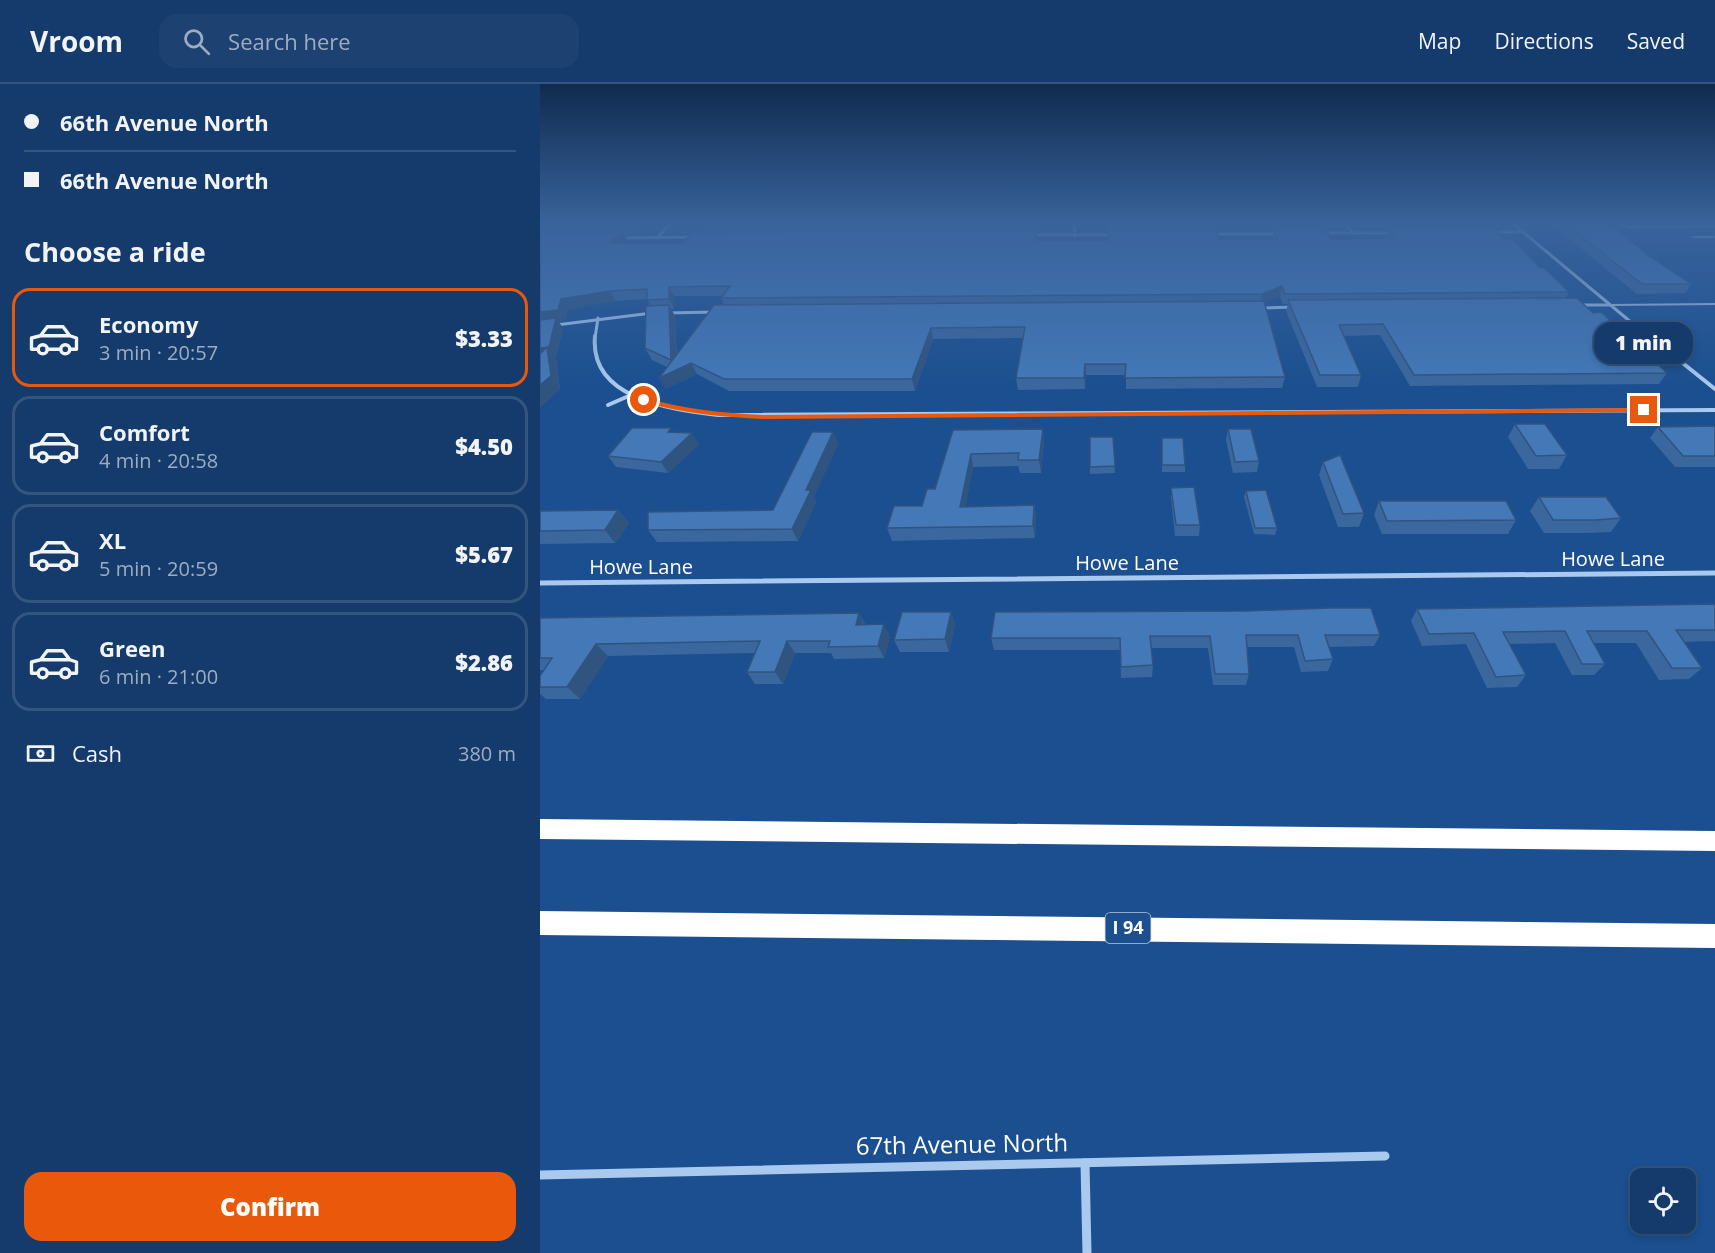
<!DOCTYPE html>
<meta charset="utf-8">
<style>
body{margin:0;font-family:"Open Sans",sans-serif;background:#1d4271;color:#f1f3f6;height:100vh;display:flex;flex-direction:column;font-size:22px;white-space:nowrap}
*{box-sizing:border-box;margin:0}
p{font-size:20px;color:#9dadc1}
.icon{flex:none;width:33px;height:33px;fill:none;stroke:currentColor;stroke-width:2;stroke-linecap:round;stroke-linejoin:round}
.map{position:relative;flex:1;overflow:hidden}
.panel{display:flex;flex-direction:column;background:#143b6b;width:540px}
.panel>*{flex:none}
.top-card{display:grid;align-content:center;height:132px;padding:0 24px;background:#143b6b}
.controls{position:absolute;left:1090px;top:1084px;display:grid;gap:12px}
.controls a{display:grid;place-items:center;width:66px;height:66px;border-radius:12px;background:#143b6b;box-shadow:0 3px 9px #0003,0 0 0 2px #33557e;font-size:30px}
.end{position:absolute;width:27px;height:27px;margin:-14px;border:8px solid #ea580c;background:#fff;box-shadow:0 0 0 3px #fff}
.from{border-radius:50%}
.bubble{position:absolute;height:42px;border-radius:18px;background:#143b6b;box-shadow:0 3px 9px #0003,0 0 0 2px #33557e;font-size:20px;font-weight:800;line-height:42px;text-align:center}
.top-card b{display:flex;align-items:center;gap:21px;height:57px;font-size:22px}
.top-card b+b{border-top:2px solid #33557e}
.top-card i{width:15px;height:15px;background:#f1f3f6}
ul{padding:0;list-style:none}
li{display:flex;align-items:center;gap:18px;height:99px;margin:0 12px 9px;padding:0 12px;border:3px solid #33557e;border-radius:18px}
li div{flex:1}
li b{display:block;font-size:22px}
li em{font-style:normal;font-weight:800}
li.active{border-color:#ea580c}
li>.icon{width:54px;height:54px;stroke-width:1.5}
h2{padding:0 24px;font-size:27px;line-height:72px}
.pay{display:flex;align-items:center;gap:15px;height:66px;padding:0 24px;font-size:22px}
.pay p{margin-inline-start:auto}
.button{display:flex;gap:12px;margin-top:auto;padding:12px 24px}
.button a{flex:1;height:69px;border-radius:18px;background:#ea580c;color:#fff;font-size:24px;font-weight:800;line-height:69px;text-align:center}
header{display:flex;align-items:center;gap:36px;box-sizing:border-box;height:84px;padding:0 30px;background:#143b6b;border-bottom:2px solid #33557e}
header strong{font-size:28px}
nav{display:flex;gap:33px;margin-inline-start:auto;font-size:21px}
.search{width:420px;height:54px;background:#1d4271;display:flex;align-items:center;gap:15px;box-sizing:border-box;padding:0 21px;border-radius:18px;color:#9dadc1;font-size:22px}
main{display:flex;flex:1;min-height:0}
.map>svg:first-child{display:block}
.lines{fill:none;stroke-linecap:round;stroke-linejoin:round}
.lane{stroke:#a9c9ee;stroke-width:2}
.street-far3{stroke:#a9c9ee;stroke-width:3}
.street-far2{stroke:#a9c9ee;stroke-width:4}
.street-far1{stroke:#a9c9ee;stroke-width:5}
.street{stroke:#a9c9ee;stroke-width:9}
.highway{fill:#fff;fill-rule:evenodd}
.wall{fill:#3a679d;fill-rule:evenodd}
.shaded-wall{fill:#305480}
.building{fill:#4478b7;stroke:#305480;stroke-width:1.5}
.route{fill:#ea580c}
.labels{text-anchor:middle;stroke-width:4.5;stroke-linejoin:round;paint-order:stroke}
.shield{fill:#1b4f8f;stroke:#bbcadd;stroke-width:1.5}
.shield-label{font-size:18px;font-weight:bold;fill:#fff}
.street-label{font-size:20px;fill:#fff;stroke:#1b4f8f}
.near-street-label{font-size:24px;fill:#fff;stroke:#1b4f8f}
</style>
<header>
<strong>Vroom</strong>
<div class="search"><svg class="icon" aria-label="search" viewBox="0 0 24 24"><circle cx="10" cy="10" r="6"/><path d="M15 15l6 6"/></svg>Search here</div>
<nav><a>Map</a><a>Directions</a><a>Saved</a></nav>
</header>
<main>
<section class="panel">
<div class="top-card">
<b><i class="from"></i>66th Avenue North</b>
<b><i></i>66th Avenue North</b>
</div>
<h2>Choose a ride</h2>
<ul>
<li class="active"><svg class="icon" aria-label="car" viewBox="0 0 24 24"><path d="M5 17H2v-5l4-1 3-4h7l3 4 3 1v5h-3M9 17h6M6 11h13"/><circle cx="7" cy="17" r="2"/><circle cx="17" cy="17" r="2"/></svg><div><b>Economy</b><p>3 min · 20:57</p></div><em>$3.33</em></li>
<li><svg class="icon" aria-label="car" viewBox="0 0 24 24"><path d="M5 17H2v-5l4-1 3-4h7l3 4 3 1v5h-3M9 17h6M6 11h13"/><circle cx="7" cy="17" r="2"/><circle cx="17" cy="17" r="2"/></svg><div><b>Comfort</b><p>4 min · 20:58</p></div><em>$4.50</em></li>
<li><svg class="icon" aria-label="car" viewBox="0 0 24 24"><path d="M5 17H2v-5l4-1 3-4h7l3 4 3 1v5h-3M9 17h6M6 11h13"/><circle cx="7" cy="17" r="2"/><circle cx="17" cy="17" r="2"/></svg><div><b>XL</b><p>5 min · 20:59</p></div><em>$5.67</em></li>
<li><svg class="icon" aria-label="car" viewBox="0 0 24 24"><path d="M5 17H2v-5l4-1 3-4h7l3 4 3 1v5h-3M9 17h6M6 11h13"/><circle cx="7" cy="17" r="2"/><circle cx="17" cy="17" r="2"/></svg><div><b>Green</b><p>6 min · 21:00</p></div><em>$2.86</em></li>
</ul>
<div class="pay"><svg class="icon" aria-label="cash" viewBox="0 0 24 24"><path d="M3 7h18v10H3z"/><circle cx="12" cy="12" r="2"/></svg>Cash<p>380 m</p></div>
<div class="button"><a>Confirm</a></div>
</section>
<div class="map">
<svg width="1175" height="1169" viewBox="0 0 1175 1169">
<rect width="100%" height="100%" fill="#1b4f8f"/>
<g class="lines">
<g class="lane">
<polyline points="1073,138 1090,143"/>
<polyline points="1153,153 1175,153"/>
<polyline points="1069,221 1175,220"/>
</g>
<g class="street-far3">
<polyline points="534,138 535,151"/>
<polyline points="804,138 813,149"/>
<polyline points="971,138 1110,254"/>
<polyline points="1090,143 1175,142"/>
<polyline points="952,148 984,148"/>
<polyline points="781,149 854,149"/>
<polyline points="670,150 740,150"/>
<polyline points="490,151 575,151"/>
<polyline points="79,154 155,153"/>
<polyline points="117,154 132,138"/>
<polyline points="1038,221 1069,221"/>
<polyline points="720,224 754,223"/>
<polyline points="126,229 175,228"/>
<polyline points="0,243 112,229"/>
<polyline points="55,254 58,234"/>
</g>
<g class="street-far2">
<path d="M55 252C49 316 132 325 178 331L1175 326"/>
<polyline points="1109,252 1175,305"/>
<polyline points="68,321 91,311"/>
</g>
<polyline class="street-far1" points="0,499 1175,489"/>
<g class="street">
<polyline points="545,1079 547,1169"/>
<polyline points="0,1091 845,1072"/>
</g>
<g class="highway">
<polygon points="0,735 1175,747 1175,767 0,755"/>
<polygon points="0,827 1175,840 1175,864 0,851"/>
</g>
</g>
<g class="wall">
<path d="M0 138H108L96 150H84L88 157 85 159H142L164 148 161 141 499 138 498 147H497L498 156H568L567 138 673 139 672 145 679 155H733L734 146H730L728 138H780L778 144 791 155 848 154 846 153 848 145H841L836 138H945L943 143 963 154 1029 208 1026 214 1053 229 1127 289 1119 300 870 302 840 251 804 252 821 291 818 303H777L746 227 748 220H743L740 212 724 218 745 293 742 304 586 305V291H546L545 305 478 306 476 294 483 254 393 255 375 307H189L157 290 125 305 127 283 112 276 105 264 110 222 107 215 75 217 28 225 25 236 18 237 23 244 16 273H14L16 276 20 305 0 323ZM134 212H183L181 214 184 221 137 270 135 232 131 225H134Z"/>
<polygon points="1008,138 1068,138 1109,172 1151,200 1145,209 1097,210"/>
<polygon points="975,340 1027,371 1019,385 988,385 968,353"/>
<polygon points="1175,342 1175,383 1135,383 1110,354 1118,343"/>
<polygon points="688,345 719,377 717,388 693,389 686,356"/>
<polygon points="413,346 504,358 501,389 480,389 478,382 433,383 425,423 494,421 496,433 495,454 352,457 347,444 382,422 395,405"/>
<polygon points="293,348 298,360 274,412 276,418 258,457 117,458 108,446 233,426"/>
<polygon points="550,353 573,353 575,389 550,390"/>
<polygon points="622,354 645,381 645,388 622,388"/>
<polygon points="159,360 128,389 76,383 68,372"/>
<polygon points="783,378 824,429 819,443 798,443 779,391"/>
<polygon points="631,404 660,441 659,452 635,452 631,415"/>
<polygon points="706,407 737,444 735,451 714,450 704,413"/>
<polygon points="999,413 1081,434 1071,448 1047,449 1004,449 990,427"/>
<polygon points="839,417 976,436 968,450 842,450 834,431"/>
<polygon points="78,426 89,439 75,459 0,460 0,427"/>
<polygon points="1175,520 1175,558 1174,557 1144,558 1162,584 1149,595 1119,596 1096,559 1053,559 1065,580 1054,591 1032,591 1015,559 969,560 986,591 977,603 947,604 926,560 882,562 871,537 877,525"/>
<polygon points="411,528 415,541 409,568 360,568 354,556"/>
<polygon points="455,528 840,551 834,562 789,563 793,575 788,587 761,588 754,563 707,563 709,590 706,601 673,601 668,564 611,564 613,581 612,593 581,594 580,566 454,566 451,554"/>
<polygon points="319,529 325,540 350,552 344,574 294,575 291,569 255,569 243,600 215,600 207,588 214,569 68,572 40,615 6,615 0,610 0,592 4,586 0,586 0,534"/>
</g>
<g class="shaded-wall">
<polygon points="94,138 108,138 96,150 91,141"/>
<polygon points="83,148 88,157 75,168 70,159"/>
<polygon points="742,202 740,212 720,220 722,210"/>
<polygon points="129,203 134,212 134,225 129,215"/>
<polygon points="70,207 75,217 28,225 25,236 18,237 23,244 16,273 14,273 16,276 20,305 0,323 0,228 21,215"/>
<polygon points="129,221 135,232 137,285 151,279 157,290 125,305 119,294 136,286 131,276"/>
<polygon points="391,244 393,255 375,307 372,295"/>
<polygon points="545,280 546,291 545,305 544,294"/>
<polygon points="503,345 504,358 501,389 499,376"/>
<polygon points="293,348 298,360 274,412 276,418 258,457 252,445 266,406"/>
<polygon points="152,349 159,360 128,389 121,378"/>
<polygon points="431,370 433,383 423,436 420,423"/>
<polygon points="494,421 496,433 495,454 493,442"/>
<polygon points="78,426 89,439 75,459 65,446"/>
<polygon points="411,528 415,541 409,568 405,555"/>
<polygon points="319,529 325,542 316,541"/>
<polygon points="344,540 350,552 344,574 338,562"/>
<polygon points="247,557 255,569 243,600 235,588"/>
<polygon points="56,560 68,572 40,615 27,603"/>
</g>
<g class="building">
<polygon points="0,138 94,138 91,141 0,141"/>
<polygon points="165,138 498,138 498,139 161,141"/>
<rect x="567" y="138" width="106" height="1"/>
<polygon points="1023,138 1068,138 1109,172 1151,200 1102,200"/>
<polygon points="953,143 963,154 972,154 1000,184 1004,184 1029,208 745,210 742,202 722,210 181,214 190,202 129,203 129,215 107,216 107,205 70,207 21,215 18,226 0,228 0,149 83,148 70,159 142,159 153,148 497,146 496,156 568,156 568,145 675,145 679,155 737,155 734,144 784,144 791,155 856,154 849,144"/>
<polygon points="1037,214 1053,229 1061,228 1127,289 874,291 843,240 799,241 821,291 780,291 748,216"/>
<polygon points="724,217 745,293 585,294 586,280 545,280 544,294 476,294 485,243 391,244 372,295 184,295 151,279 119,294 174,221"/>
<polygon points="129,221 131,276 105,264 106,222"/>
<polygon points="16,234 9,263 0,264 0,236"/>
<polygon points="7,263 11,292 0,301 0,270"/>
<polygon points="975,340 1005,340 1027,371 996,372"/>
<polygon points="1175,342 1175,372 1143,372 1118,343"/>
<polygon points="92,344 131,344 128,348 152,349 121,378 68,372"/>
<polygon points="503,345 499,376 478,376 479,369 431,370 420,423 494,421 493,442 347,444 354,422 382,422 387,405 395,405 413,346"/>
<polygon points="688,345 711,345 719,377 695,378"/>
<polygon points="272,348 293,348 266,406 271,406 252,445 108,446 108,428 233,426"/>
<polygon points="550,353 573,353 575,382 550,383"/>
<polygon points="622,354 643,354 645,381 622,381"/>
<polygon points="800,371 824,429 803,430 783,378"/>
<polygon points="654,403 660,441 636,441 631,404"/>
<polygon points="726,406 737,444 715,444 706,407"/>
<polygon points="999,413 1066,413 1081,434 1056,436 1013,436"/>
<polygon points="839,417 966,417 976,436 847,437"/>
<polygon points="78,426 65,446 0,447 0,427"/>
<polygon points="1175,520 1175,546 1136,546 1162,584 1132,584 1107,547 1047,547 1065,580 1042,580 1025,547 963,548 986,591 956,593 934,549 889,550 877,525"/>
<polygon points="790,524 831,524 840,551 785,551 793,575 765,577 758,551 706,551 709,590 675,590 670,552 610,552 613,581 581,583 580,554 451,554 455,528 706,527"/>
<polygon points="362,528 411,528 405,555 354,556"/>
<polygon points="319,529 316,541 344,540 338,562 288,563 290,557 247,557 235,588 207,588 220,557 56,560 27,603 0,603 0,592 12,574 0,574 0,534"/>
</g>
<linearGradient id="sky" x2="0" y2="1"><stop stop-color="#0f2b4f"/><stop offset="0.46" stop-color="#39639b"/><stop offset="1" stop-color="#39639b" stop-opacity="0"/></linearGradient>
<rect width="1175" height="302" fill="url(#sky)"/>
<path class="route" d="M104 314C145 325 182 329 224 331L1104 324 1107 326 1104 328 224 335C181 333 143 329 102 318Z"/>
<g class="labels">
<rect class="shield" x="565.5" y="829" width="45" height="30" rx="4.5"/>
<g class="shield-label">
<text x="588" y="850">I 94</text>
</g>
<g class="street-label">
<text x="1073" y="482">Howe Lane</text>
<text x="587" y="486">Howe Lane</text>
<text x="101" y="490">Howe Lane</text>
</g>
<g class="near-street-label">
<text transform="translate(422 1061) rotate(-1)" y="8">67th Avenue North</text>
</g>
</g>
</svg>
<div class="controls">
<a><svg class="icon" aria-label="locate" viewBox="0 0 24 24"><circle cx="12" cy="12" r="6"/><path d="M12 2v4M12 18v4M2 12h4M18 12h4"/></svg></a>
</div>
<i class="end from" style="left:104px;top:316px"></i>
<i class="end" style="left:1104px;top:326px"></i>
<div class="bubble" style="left:1054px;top:238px;width:99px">1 min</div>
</div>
</main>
